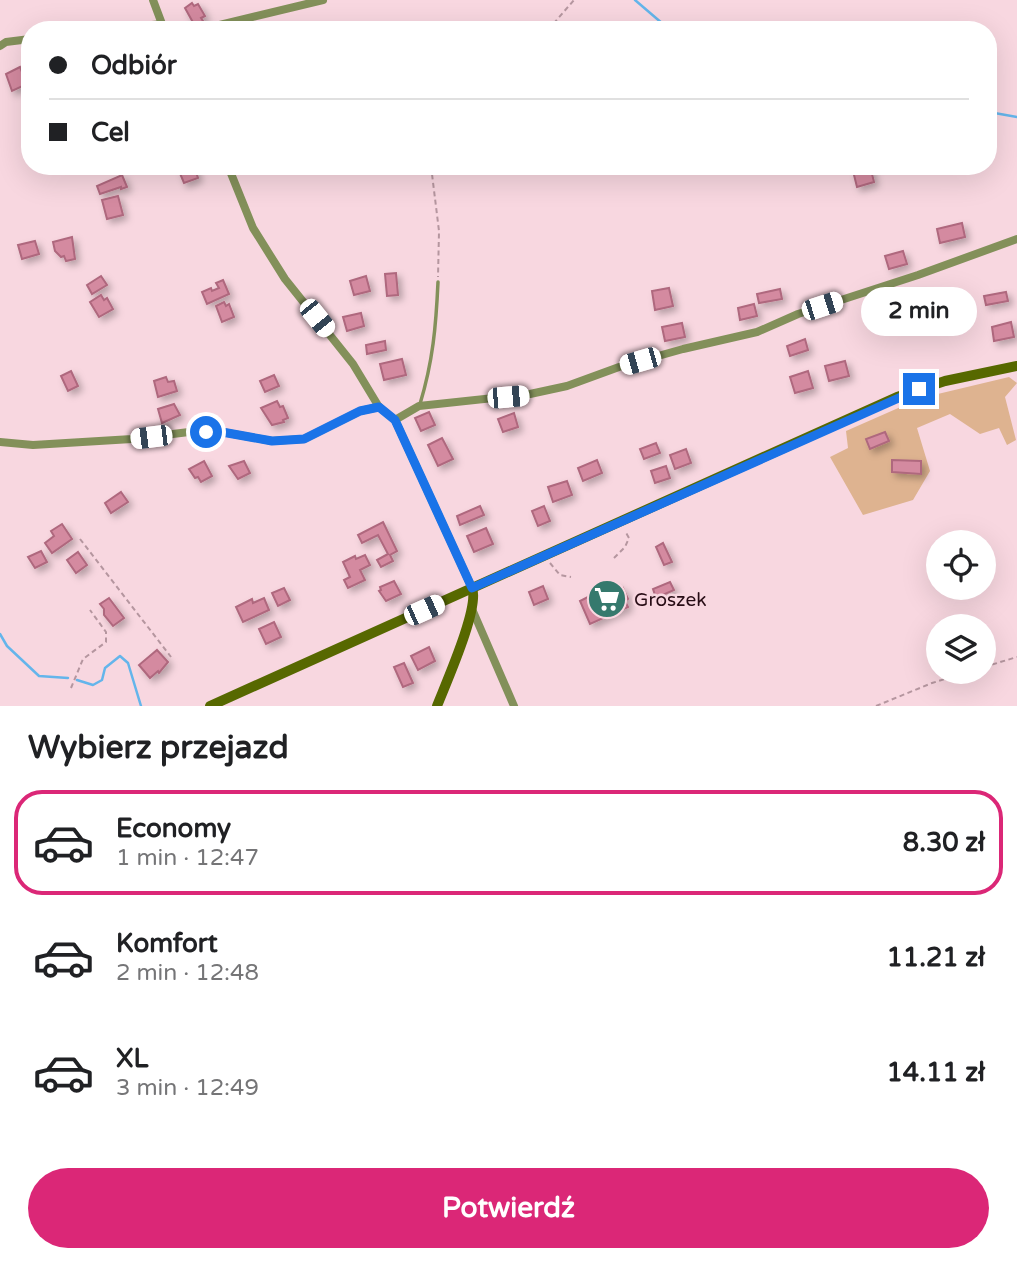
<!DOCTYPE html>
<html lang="pl">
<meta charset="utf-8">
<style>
body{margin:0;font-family:"Varela Round",sans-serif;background:#f6f6f6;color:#202124;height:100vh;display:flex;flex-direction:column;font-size:26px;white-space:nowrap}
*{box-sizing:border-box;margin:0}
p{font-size:23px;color:#757577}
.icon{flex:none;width:38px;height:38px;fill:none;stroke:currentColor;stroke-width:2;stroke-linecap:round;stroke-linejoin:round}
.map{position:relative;height:706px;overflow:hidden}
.details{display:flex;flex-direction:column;background:#fff;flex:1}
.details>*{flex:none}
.top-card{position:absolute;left:21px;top:21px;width:976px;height:154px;border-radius:28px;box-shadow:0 7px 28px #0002;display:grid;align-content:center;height:154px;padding:0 28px;background:#fff}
.controls{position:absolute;left:926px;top:530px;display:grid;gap:14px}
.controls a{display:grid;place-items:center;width:70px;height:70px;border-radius:50%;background:#fff;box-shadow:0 7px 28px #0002;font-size:35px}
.end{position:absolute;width:32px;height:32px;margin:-16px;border:9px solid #1a73e8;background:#fff;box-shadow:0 0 0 4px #fff}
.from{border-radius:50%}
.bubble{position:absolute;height:49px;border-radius:24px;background:#fff;box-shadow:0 7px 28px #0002;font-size:23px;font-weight:800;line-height:49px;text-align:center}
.car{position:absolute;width:21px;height:42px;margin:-21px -10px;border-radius:9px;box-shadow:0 0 5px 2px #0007;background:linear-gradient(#fff 24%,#345 0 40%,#fff 0 76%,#345 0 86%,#fff 0)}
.top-card b{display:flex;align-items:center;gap:24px;height:66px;font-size:26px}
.top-card b+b{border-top:2px solid #e0e0e0}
.top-card i{width:18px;height:18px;background:#202124}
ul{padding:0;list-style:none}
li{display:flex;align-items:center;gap:21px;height:105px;margin:0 14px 10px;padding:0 14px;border:4px solid transparent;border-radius:28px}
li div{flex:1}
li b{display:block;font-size:26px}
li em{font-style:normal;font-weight:800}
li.active{border-color:#db2777}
li>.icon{width:63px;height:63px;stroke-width:1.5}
h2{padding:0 28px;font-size:32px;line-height:84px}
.cta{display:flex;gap:14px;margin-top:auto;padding:14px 28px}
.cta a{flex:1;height:80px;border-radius:42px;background:#db2777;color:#fff;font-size:28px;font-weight:800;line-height:80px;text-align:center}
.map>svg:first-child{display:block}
.green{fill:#deb390}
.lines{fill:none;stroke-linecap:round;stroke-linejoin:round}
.stream{stroke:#64b5eb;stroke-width:2.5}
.building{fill:#d48aa0;stroke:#af687e;stroke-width:2;filter:url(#shadow)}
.path{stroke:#b5969f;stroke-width:2;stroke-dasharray:5 3.5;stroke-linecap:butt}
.lane{stroke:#83905a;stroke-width:3.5}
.street{stroke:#83905a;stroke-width:8}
.secondary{stroke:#576800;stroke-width:10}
.route{stroke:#1a73e8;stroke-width:9}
.labels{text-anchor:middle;stroke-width:5;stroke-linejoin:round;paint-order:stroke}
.poi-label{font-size:19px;fill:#270c15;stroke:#f8d7e0;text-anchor:start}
</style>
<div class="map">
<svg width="1017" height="706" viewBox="0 0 1017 706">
<defs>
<filter id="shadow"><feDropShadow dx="4" dy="4" stdDeviation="3.5" flood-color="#0004"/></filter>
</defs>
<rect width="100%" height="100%" fill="#f8d7e0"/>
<polygon class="green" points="1009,377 1017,383 1005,397 1016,440 1007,445 999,428 980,434 950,414 917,428 930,471 913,500 863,515 830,457 848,448 846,431 921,398"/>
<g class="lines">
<g class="stream">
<polyline points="635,0 670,30"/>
<polyline points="989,112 1017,117"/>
<polyline points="0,634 7,646 39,676 68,678"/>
<polyline points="77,680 93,685 102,680 105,668 120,656 128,663 141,706"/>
</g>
</g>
<g class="building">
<polygon points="192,3 194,6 198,4 205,16 201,18 203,21 195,26 185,8"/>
<polygon points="20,67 27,84 12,91 6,74"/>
<polygon points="191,166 194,166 198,178 184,183 179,171"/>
<polygon points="870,166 874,182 857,187 853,171"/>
<polygon points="122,175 127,187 121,189 121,187 100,194 97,186"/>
<polygon points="118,196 123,215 107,219 102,200"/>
<polygon points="962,223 965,237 940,243 937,229"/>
<polygon points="72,237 75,259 66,261 64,256 61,257 55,251 53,242"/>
<polygon points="35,241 39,254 22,259 18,245"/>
<polygon points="903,251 907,264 889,269 885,256"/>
<polygon points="396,273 398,295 387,296 385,274"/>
<polygon points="101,276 107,285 92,294 87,285"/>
<polygon points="366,276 370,291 354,295 350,281"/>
<polygon points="223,280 229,294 207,304 202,292 211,288 212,291 219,288 216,283"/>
<polygon points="669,288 673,306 655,310 652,291"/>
<polygon points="780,289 782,299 759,303 757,294"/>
<polygon points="919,290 924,306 912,310 907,294"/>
<polygon points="1006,292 1008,301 986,305 984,296"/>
<polygon points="101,295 104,300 107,298 113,309 99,317 90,302"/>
<polygon points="888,300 889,303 896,301 899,309 892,311 893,316 883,319 877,303"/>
<polygon points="224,302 226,306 229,304 234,317 222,322 216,306"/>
<polygon points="754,304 757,316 740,320 738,308"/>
<polygon points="361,313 364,326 347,331 343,317"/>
<polygon points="1011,322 1014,337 994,341 992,327"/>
<polygon points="682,323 685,337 665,341 662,327"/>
<polygon points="805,339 808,350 790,356 787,346"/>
<polygon points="385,341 386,350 367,354 366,345"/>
<polygon points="402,359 406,375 384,380 380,364"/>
<polygon points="845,361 849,376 829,381 825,366"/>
<polygon points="71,371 78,386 68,391 61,376"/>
<polygon points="808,371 813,388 795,393 790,377"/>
<polygon points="274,375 279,386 265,392 260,381"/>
<polygon points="166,377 168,382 174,381 177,391 158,397 154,381"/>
<polygon points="277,401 280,407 283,406 288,418 283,420 284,422 272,425 261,408"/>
<polygon points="174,404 180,415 162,423 158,409"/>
<polygon points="429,412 435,425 421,431 415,418"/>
<polygon points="514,413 518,427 503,432 498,419"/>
<polygon points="885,432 889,441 870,449 866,439"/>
<polygon points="442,438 453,459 438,466 428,445"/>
<polygon points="656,443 660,453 644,459 640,449"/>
<polygon points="686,449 691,463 675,469 670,455"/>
<polygon points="597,460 602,473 583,481 578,468"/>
<polygon points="892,460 921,461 921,474 892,472"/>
<polygon points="204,461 212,476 201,482 198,477 195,478 189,469"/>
<polygon points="244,461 250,473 238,479 229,466"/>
<polygon points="666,466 670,478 655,483 651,471"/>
<polygon points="567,481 572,495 553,502 548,487"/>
<polygon points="121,492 128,502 111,513 105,503"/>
<polygon points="480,506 484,515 460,525 457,516"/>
<polygon points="544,506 550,521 538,526 532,511"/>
<polygon points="383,522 397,551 390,555 393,561 381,567 377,560 388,554 378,535 362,543 358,535"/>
<polygon points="62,524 72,539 52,553 45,543 54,536 51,531"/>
<polygon points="486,528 493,544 474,552 467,536"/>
<polygon points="663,543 672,562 664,565 656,547"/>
<polygon points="41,551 47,562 35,568 28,557"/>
<polygon points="78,552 87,565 76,573 67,560"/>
<polygon points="365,555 370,565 360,570 365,580 348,588 344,580 350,577 343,562 355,556 356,559"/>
<polygon points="394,581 401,594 386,601 379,591 381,590 380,587"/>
<polygon points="670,582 674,590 656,598 653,589"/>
<polygon points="617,584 620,590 623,588 628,599 625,601 628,607 590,624 580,601 592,595 591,593"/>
<polygon points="543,586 548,599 534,605 529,592"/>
<polygon points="284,588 290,600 278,606 272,593"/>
<polygon points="109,598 124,618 113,626 104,615 104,609 100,604"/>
<polygon points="264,598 269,610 243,622 236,607 252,599 253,603"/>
<polygon points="274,622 281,637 266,644 259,629"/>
<polygon points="429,647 435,661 418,670 411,656"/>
<polygon points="157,650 168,662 159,673 158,671 150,678 139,665"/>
<polygon points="404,663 413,683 403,687 394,667"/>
</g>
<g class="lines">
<g class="path">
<polyline points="548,30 574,0"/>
<polyline points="431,166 439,231 438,277"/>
<polyline points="80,539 171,657"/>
<polyline points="614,558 625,547 629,538 625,531"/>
<polyline points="550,563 560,575 571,577"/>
<polyline points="984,667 1017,657"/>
<polyline points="71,688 83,659 106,642 106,632 90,610"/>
<polyline points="876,706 932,683 968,672"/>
</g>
<path class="lane" d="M420 404C433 361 436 326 438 282"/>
<g class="street">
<polyline points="153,0 162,24 167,30"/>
<polyline points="103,30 162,24"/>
<polyline points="199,30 323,0"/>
<polyline points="0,46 6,42 30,39"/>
<polyline points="228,166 253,228 285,279 353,364 379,407 395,420 472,588"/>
<polyline points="395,420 419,406 530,394 567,386 619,367 683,349 757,332 798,314 918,275 1017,239"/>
<polyline points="0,442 33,445 132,439 189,432 222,432 272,441 304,439 360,411 379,407"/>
<polyline points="472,609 514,706"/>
</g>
<g class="secondary">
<polyline points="210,706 897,397 945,381 1017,366"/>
<path d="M437 706C446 683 480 607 472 588"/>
</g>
</g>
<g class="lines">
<polyline class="route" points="206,432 222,432 272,441 304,439 360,411 379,407 395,420 472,588 919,389"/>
</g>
<defs>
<g id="supermarket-disc" transform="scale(2.0125)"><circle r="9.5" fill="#35796d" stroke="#f8d7e0"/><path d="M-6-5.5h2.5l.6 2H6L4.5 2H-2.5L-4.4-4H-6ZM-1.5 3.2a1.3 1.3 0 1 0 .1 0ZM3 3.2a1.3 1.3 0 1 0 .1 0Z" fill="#fff"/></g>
</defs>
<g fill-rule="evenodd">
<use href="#supermarket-disc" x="607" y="599"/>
</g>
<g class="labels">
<g class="poi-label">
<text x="634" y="606">Groszek</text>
</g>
</g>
</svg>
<div class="controls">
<a><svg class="icon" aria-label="locate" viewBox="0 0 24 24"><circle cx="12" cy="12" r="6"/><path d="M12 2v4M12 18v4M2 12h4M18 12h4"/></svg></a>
<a><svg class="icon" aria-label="layers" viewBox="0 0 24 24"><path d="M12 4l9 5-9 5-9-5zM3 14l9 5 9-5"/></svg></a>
</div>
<i class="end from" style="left:206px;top:432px"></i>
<i class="end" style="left:919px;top:389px"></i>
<div class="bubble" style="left:861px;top:287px;width:116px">2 min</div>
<i class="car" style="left:822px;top:306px;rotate:72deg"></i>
<i class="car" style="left:317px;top:318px;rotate:141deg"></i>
<i class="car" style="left:640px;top:361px;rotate:254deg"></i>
<i class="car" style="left:508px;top:397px;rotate:85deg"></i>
<i class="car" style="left:151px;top:437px;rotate:263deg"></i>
<i class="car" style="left:424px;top:610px;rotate:66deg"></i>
<div class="top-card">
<b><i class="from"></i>Odbiór</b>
<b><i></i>Cel</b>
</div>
</div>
<section class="details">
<h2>Wybierz przejazd</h2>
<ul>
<li class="active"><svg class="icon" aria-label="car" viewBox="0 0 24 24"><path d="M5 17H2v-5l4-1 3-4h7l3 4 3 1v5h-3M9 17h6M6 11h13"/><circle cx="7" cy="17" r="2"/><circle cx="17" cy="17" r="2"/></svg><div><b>Economy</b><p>1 min · 12:47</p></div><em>8.30 zł</em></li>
<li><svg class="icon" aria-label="car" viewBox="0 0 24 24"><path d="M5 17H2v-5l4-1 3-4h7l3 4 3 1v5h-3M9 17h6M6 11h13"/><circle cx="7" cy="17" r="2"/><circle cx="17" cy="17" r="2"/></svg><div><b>Komfort</b><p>2 min · 12:48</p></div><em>11.21 zł</em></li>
<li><svg class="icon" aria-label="car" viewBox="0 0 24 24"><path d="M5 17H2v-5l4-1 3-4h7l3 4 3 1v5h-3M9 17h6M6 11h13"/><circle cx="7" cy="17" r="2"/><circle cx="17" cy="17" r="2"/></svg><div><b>XL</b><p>3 min · 12:49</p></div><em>14.11 zł</em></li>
</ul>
<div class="cta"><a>Potwierdź</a></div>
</section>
